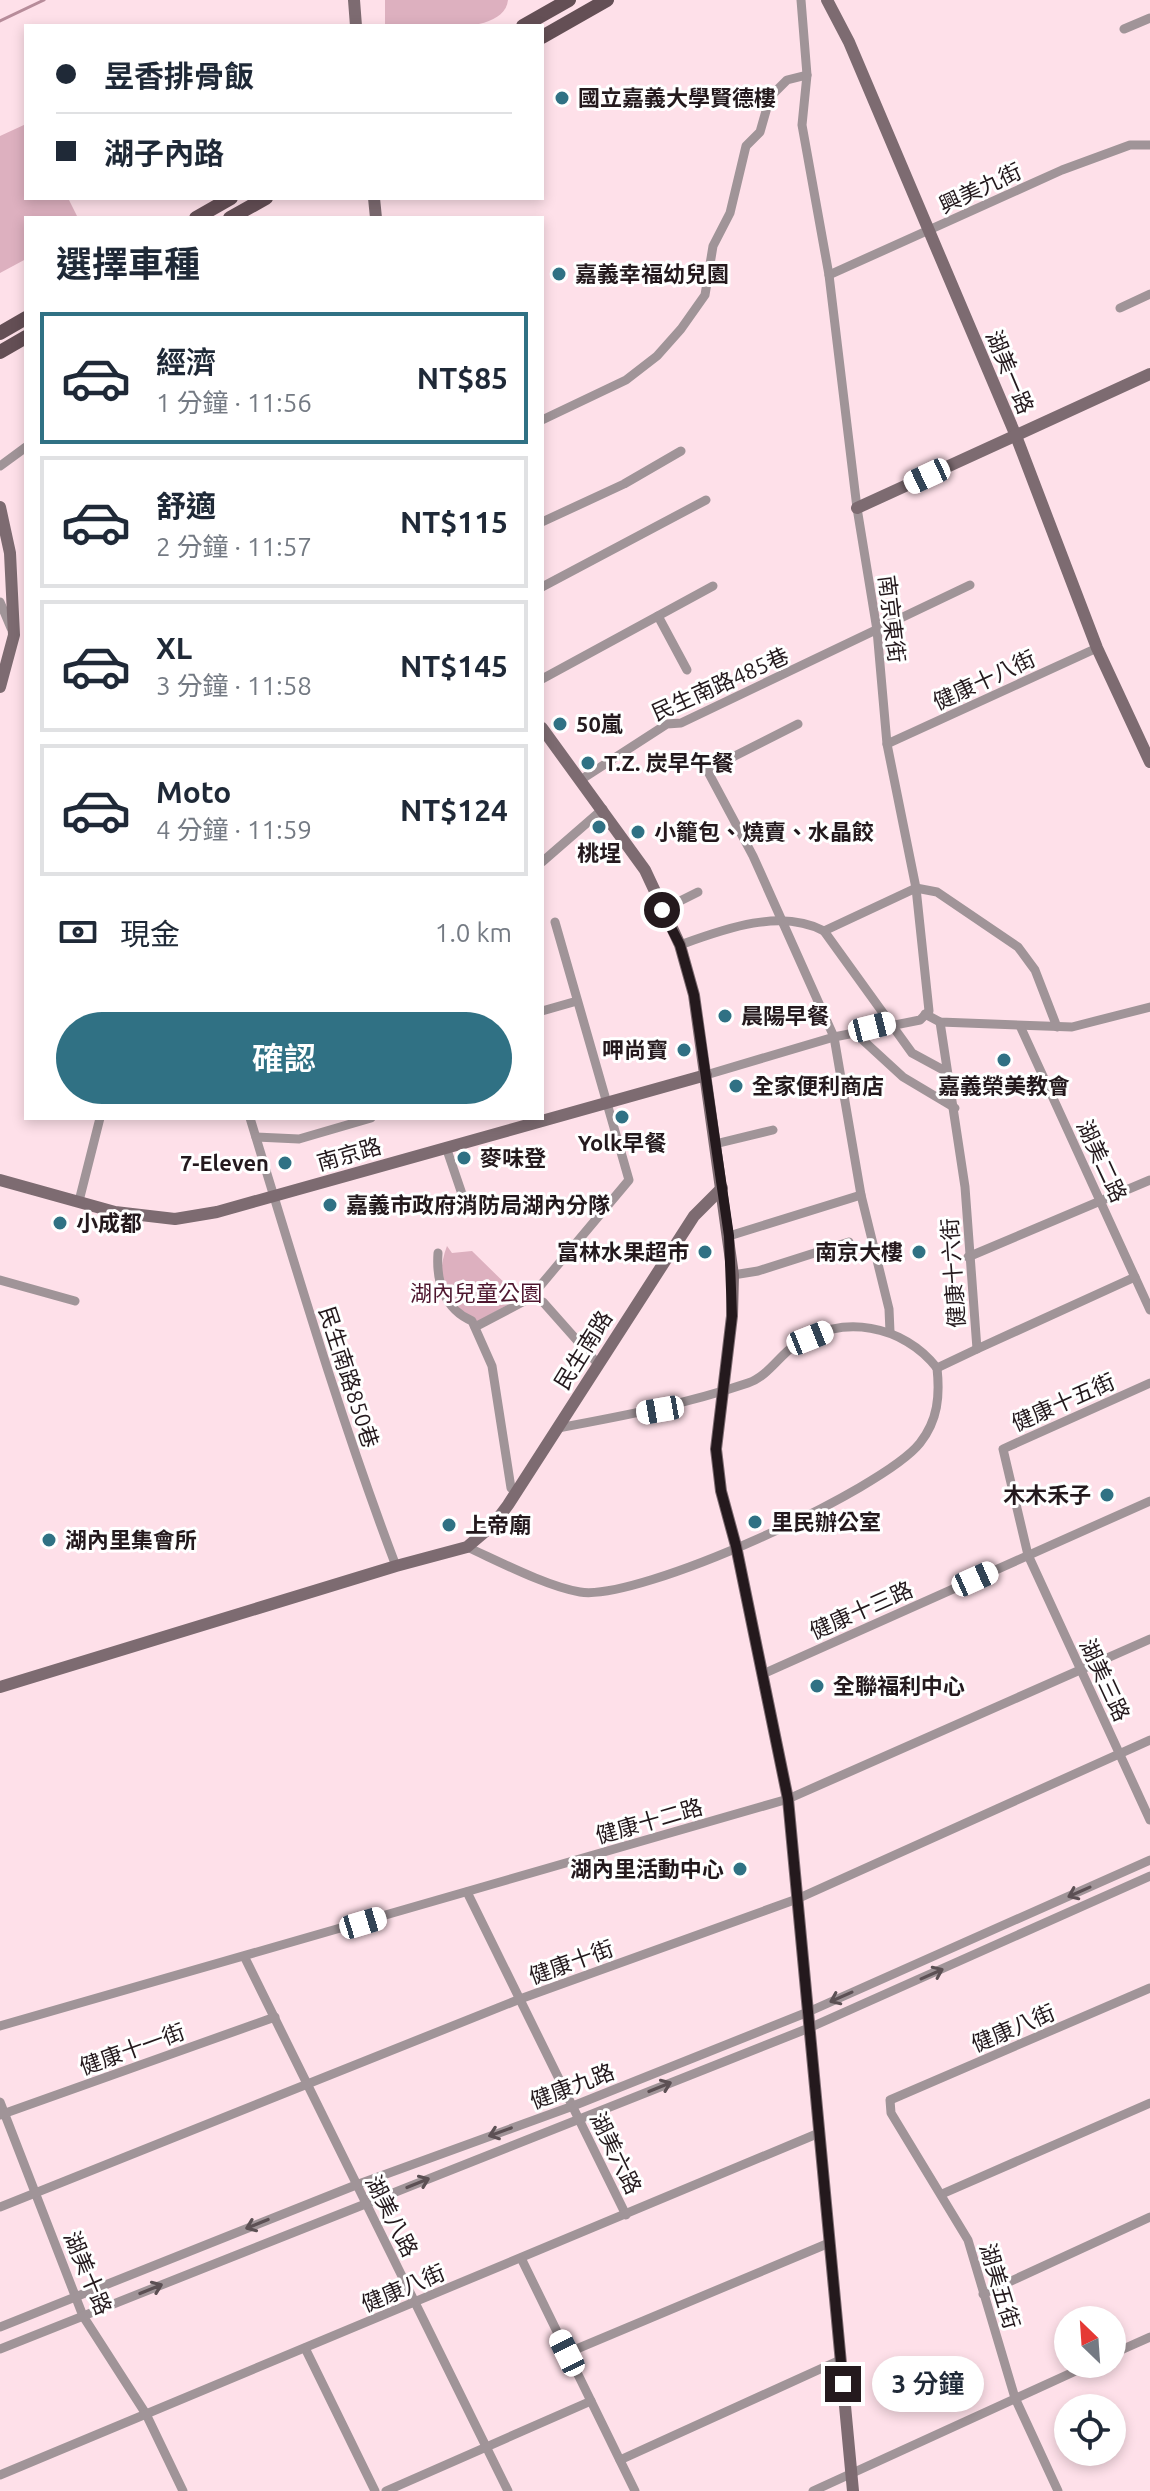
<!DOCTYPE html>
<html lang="zh-TW">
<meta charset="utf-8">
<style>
body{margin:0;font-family:Ubuntu,"Noto Sans TC",sans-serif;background:#f6f6f7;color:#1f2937;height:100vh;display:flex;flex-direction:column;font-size:30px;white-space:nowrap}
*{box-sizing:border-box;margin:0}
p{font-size:26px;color:#747a83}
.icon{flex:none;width:44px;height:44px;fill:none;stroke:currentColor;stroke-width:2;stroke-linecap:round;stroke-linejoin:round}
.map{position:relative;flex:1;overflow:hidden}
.drawer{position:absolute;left:24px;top:216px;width:520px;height:904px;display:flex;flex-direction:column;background:#fff;border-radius:0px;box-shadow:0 4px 12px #0003}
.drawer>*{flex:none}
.banner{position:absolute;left:24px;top:24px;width:520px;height:176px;border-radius:0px;box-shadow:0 4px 12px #0003;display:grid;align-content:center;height:176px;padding:0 32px;background:#fff}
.needle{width:52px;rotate:335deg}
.buttons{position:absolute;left:1054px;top:2306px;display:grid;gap:16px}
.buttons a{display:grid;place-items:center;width:72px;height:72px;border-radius:50%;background:#fff;box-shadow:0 4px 12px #0003;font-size:40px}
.end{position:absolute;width:36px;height:36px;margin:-18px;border:10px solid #24191d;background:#fff;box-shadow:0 0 0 4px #fff}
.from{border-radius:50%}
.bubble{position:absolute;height:56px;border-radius:28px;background:#fff;box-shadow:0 4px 12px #0003;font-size:26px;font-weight:600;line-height:56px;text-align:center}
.car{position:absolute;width:24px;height:48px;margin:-24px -12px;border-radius:10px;box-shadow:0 0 6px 2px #0007;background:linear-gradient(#fff 24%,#345 0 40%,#fff 0 76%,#345 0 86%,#fff 0)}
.banner b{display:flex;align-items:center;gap:28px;height:76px;font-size:30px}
.banner b+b{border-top:2px solid #e0e1e3}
.banner i{width:20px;height:20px;background:#1f2937}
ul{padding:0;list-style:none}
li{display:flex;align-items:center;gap:24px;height:132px;margin:0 16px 12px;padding:0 16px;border:4px solid #e0e1e3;border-radius:0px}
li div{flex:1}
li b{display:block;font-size:30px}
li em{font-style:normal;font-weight:600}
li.active{border-color:#307184}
li>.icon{width:72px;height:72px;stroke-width:1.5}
h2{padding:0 32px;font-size:36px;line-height:96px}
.pay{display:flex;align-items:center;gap:20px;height:88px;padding:0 32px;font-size:30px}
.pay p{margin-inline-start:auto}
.action{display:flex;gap:16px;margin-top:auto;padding:16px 32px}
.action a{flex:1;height:92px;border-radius:48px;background:#307184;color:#fff;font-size:32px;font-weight:600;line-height:92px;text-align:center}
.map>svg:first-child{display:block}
.green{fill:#ddb0bf}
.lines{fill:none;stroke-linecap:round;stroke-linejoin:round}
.stream{stroke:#b78c9a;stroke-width:3}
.street{stroke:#a09498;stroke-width:9}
.secondary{stroke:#7d6b71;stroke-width:12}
.primary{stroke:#644f55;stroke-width:14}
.oneway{stroke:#5c5054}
.route{stroke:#24191d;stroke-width:10}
.poi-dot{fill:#307184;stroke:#fff;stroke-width:3}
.labels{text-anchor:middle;stroke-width:6;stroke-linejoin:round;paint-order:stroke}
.poi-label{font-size:22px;font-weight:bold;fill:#24191d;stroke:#fff;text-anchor:start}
.street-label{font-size:22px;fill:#24191d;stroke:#fff}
.park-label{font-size:22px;fill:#4e172f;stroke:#fff}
</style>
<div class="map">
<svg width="1150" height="2491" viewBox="0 0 1150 2491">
<rect width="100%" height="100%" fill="#fee0e9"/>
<g class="green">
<path d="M385 0H508C504 38 413 26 385 26Z"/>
<polygon points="26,124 26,198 68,198 78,218 26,218 26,259 0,273 0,136"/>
<path d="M447 1246 452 1253 472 1251 520 1298 477 1322C445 1307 434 1280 447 1246Z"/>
</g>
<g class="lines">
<polyline class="stream" points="0,21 44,0"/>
<g class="street">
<polyline points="1124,29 1150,18"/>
<polyline points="829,275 1062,170 1130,145 1150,145"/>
<polyline points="1120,308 1150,294"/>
<polyline points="542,420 626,380 657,356 681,329 705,295 713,246 730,213 746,146 760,132 770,97 787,80 807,75"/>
<polyline points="0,466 26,447"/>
<polyline points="542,522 624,484 681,451"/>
<polyline points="542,587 706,500"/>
<polyline points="0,602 11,628"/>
<polyline points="658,616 687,670"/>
<polyline points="542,679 713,586"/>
<polyline points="798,724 707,770 753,856 834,1037 861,1195 889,1309 890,1332"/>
<polyline points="887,744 1097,648"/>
<polyline points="582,779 667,724 681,723 970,585"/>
<polyline points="542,862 603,809"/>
<polyline points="662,910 698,892"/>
<polyline points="824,931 916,888 937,892 1018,947 1035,970 1057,1027"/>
<path d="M680 945C724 929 780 908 824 931L912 1053 947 1072"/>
<polyline points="542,1011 577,1001"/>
<polyline points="925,1014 940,1022 1072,1027 1150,1007"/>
<polyline points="940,1022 965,1187 977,1349 1135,1277"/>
<polyline points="1021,1028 1150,1310"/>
<polyline points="854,1032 903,1077 955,1108"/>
<polyline points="706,1075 834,1037 920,1020 929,1011 916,888 887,744 877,630 857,508 829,275 802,125 807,75 801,0"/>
<path d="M250 1118C296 1268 340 1419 396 1566"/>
<polyline points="256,1137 299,1139 371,1118"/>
<polyline points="715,1144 773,1130"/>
<polyline points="446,1147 462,1194"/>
<polyline points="79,1201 100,1118"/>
<polyline points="729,1236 861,1195"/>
<path d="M438 1253C436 1281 444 1309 472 1321L492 1366 511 1488 516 1492"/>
<polyline points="968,1257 1150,1180"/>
<polyline points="733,1275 758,1271 849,1242"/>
<polyline points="0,1280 75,1301"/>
<polyline points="530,1298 629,1180 555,922"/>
<polyline points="475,1327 530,1298 543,1302 598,1364"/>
<polyline points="937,1368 977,1349"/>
<polyline points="1150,1383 1003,1449 1028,1555 1150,1820"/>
<path d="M558 1428C623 1416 686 1404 748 1383 767 1377 779 1356 795 1345 841 1313 904 1325 937 1368"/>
<path d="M467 1547C498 1561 548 1587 580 1592 638 1602 883 1490 920 1443 938 1420 940 1396 937 1368"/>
<polyline points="763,1674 1150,1501"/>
<polyline points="467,1892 626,2215"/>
<polyline points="245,1958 508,2491"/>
<polyline points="0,2026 788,1799 1150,1639"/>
<polyline points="0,2102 83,2316 146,2414 183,2491"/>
<polyline points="0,2115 275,2017"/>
<polyline points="942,2194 1150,2103"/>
<polyline points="0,2207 520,1999 797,1899 1150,1740"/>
<polyline points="521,2258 635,2491"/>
<polyline points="983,2294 1150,2217"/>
<polyline points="0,2327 356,2185 573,2106 808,2012 1150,1860"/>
<polyline points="305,2348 375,2491"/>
<polyline points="0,2349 809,2028 1150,1876"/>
<polyline points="567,2353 829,2243"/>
<polyline points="1112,2354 1150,2337"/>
<polyline points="620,2460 840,2360"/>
<polyline points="0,2475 819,2133"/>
<polyline points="386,2491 591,2401"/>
<polyline points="813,2491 1091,2364"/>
<polyline points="1058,2491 1015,2398 968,2240 891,2113 890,2100 1150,1988"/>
</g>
<g class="secondary">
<polyline points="354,0 356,26"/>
<polyline points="827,0 849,42 1016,436 1097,648 1150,762"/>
<polyline points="374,198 376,218"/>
<polyline points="0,507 10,553 14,635 0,687"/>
<polyline points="857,508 1150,374"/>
<polyline points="542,728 645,870 680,945 694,995 733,1275 732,1316 716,1449 721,1491 736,1546 788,1799 853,2491"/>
<polyline points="0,1180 115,1212 175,1219 217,1212 706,1075"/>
<polyline points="0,1687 396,1566 467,1547 493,1525 508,1505 694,1216 722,1188"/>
</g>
<g class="primary">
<polyline points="523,26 569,0"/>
<polyline points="542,37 607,0"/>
<polyline points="196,218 231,198"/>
<polyline points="230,218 266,198"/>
<polyline points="0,333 26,318"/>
<polyline points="0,352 26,337"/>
</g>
</g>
<defs><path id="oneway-shaft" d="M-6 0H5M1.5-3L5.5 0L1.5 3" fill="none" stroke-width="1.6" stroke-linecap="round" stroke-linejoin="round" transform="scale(2)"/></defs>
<g class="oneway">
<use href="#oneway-shaft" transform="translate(1079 1892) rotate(156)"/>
<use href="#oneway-shaft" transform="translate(932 1974) rotate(-24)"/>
<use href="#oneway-shaft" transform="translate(841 1997) rotate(156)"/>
<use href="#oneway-shaft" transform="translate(660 2087) rotate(-22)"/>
<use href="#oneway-shaft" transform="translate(500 2132) rotate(160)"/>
<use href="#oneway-shaft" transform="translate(418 2183) rotate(-22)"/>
<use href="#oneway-shaft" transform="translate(257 2224) rotate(158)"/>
<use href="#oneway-shaft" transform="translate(151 2289) rotate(-22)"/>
</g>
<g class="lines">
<polyline class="route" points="662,910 680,945 694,995 729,1236 732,1316 716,1449 721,1491 736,1546 788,1799 843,2384"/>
</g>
<g class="poi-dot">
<circle cx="562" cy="98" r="8"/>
<circle cx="559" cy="274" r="8"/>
<circle cx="560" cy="724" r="8"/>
<circle cx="588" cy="763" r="8"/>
<circle cx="599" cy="827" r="8"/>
<circle cx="638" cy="832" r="8"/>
<circle cx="725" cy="1016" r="8"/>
<circle cx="684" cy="1050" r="8"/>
<circle cx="1004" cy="1060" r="8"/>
<circle cx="736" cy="1086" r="8"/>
<circle cx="622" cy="1117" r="8"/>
<circle cx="464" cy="1158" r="8"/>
<circle cx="285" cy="1163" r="8"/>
<circle cx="330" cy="1205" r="8"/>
<circle cx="60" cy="1223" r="8"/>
<circle cx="705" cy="1252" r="8"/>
<circle cx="919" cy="1252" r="8"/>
<circle cx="1107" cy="1495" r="8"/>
<circle cx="755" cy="1522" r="8"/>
<circle cx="449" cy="1525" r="8"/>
<circle cx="49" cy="1540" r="8"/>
<circle cx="817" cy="1686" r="8"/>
<circle cx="740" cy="1869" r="8"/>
</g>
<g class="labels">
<g class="poi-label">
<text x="578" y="106">國立嘉義大學賢德樓</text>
<text x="575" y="282">嘉義幸福幼兒園</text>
<text x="576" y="732">50嵐</text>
<text x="604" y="771">T.Z. 炭早午餐</text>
<text x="654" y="840">小籠包、燒賣、水晶餃</text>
<text x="599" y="861" text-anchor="middle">桃埕</text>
<text x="741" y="1024">晨陽早餐</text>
<text x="668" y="1058" text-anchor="end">呷尚寶</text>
<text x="752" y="1094">全家便利商店</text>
<text x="1004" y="1094" text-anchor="middle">嘉義榮美教會</text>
<text x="622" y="1151" text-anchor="middle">Yolk早餐</text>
<text x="480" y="1166">麥味登</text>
<text x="269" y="1171" text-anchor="end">7-Eleven</text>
<text x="346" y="1213">嘉義市政府消防局湖內分隊</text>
<text x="76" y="1231">小成都</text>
<text x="689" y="1260" text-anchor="end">富林水果超市</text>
<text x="903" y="1260" text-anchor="end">南京大樓</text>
<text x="1091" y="1503" text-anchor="end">木木禾子</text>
<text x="771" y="1530">里民辦公室</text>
<text x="465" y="1533">上帝廟</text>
<text x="65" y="1548">湖內里集會所</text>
<text x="833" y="1694">全聯福利中心</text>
<text x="724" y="1877" text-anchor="end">湖內里活動中心</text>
</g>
<g class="street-label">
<text transform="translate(980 188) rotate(-25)" y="8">興美九街</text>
<text transform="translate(1010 372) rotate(67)" y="8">湖美一路</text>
<text transform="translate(892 619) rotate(83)" y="8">南京東街</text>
<text transform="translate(984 680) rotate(-25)" y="8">健康十八街</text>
<text transform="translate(720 684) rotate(-24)" y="8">民生南路485巷</text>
<text transform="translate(349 1154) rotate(-16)" y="8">南京路</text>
<text transform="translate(1102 1161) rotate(65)" y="8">湖美二路</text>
<text transform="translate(953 1273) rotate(-94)" y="8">健康十六街</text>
<text transform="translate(583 1350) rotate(-58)" y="8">民生南路</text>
<text transform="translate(349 1377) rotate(72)" y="8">民生南路850巷</text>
<text transform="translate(1063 1402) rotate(-24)" y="8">健康十五街</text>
<text transform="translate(861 1610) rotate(-24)" y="8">健康十三路</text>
<text transform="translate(1105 1680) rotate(65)" y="8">湖美三路</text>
<text transform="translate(649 1821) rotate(-16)" y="8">健康十二路</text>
<text transform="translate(571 1962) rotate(-20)" y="8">健康十街</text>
<text transform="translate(1013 2028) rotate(-23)" y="8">健康八街</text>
<text transform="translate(132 2049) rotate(-20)" y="8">健康十一街</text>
<text transform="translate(572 2086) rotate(-21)" y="8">健康九路</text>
<text transform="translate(616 2153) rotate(64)" y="8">湖美六路</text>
<text transform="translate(392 2216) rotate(63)" y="8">湖美八路</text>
<text transform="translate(88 2273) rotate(67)" y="8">湖美十路</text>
<text transform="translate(1000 2286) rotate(73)" y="8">湖美五街</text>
<text transform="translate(403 2288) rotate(-23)" y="8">健康八街</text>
</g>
<g class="park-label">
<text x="476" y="1301">湖內兒童公園</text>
</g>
</g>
</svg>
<div class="buttons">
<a><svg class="needle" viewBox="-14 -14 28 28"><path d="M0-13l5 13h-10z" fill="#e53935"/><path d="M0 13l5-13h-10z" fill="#747a83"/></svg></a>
<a><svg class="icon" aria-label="locate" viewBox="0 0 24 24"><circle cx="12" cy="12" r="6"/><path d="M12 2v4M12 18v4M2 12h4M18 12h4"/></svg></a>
</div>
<i class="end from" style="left:662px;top:910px"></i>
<i class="end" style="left:843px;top:2384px"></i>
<div class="bubble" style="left:872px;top:2356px;width:112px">3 分鐘</div>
<i class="car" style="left:927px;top:476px;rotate:245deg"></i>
<i class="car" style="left:872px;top:1027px;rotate:76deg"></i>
<i class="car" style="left:810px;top:1338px;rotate:68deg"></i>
<i class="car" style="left:660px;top:1410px;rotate:260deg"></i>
<i class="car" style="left:975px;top:1579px;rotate:66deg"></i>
<i class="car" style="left:363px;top:1923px;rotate:73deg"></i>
<i class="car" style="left:567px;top:2353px;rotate:334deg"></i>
<div class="banner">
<b><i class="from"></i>昱香排骨飯</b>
<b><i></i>湖子內路</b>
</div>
<section class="drawer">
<h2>選擇車種</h2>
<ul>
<li class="active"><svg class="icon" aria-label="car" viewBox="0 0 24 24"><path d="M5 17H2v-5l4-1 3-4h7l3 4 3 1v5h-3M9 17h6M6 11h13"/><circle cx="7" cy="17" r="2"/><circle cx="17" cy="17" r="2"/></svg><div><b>經濟</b><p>1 分鐘 · 11:56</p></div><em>NT$85</em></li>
<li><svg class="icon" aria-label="car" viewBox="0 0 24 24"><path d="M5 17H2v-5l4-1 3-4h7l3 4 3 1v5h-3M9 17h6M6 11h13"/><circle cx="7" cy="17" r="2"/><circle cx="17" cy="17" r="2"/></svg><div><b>舒適</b><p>2 分鐘 · 11:57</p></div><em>NT$115</em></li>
<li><svg class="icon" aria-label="car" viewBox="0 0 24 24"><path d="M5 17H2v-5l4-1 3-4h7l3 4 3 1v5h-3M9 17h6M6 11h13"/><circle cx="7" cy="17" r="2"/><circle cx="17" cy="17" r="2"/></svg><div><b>XL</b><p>3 分鐘 · 11:58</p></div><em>NT$145</em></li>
<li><svg class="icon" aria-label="car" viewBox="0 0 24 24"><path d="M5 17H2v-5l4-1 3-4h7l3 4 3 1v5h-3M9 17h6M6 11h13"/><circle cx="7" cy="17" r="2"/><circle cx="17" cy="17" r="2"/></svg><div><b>Moto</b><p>4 分鐘 · 11:59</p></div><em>NT$124</em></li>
</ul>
<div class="pay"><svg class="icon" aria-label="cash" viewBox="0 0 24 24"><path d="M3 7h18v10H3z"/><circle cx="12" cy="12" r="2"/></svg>現金<p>1.0 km</p></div>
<div class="action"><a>確認</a></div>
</section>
</div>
